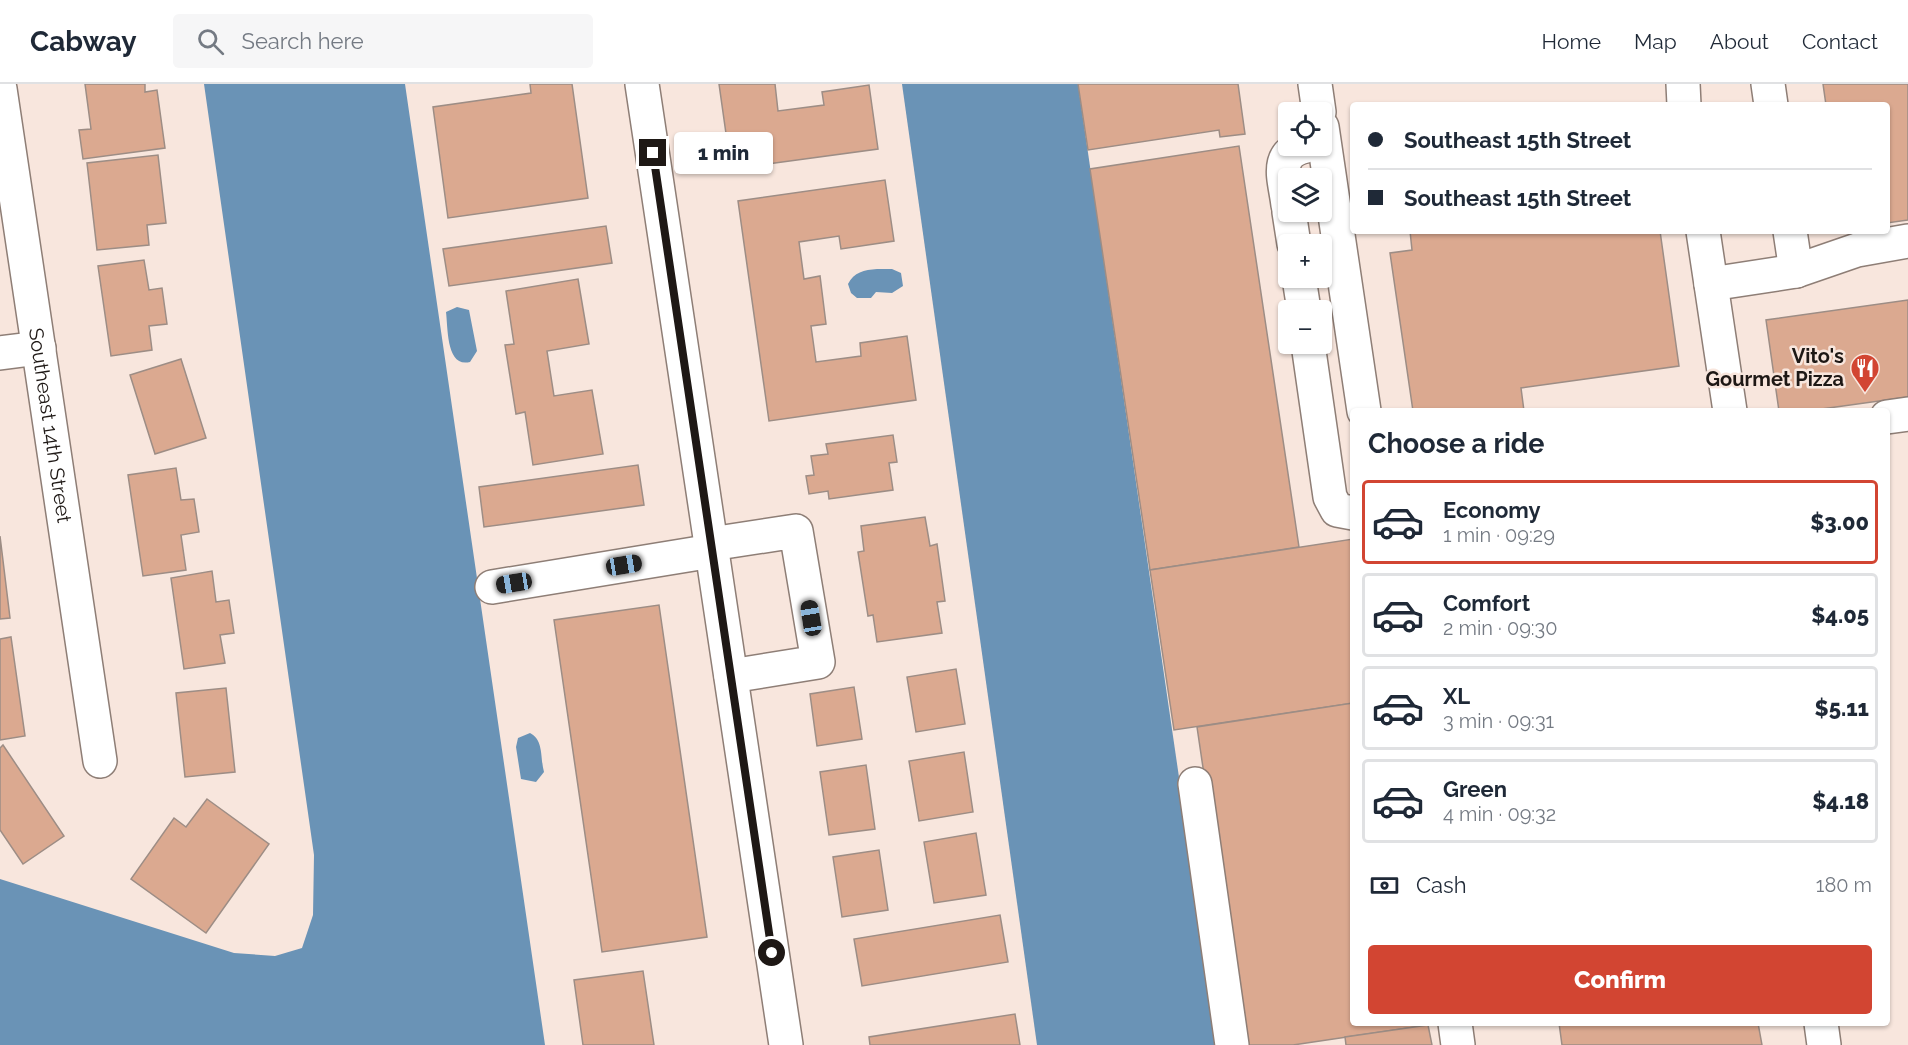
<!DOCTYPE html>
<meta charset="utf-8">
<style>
body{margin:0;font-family:Raleway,sans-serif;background:#f6f6f7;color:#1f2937;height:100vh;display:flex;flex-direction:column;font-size:22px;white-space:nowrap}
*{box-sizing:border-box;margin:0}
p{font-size:20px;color:#747a83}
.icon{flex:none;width:33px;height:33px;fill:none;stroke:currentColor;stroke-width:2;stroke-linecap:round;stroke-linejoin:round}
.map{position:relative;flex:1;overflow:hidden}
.details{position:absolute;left:1350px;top:324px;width:540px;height:618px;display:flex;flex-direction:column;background:#fff;border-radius:6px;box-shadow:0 2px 4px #0004}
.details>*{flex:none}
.top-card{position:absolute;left:1350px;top:18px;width:540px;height:132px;border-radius:6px;box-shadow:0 2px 4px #0004;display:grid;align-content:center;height:132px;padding:0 18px;background:#fff}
.buttons{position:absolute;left:1278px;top:18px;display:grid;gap:12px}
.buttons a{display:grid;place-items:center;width:54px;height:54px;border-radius:6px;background:#fff;box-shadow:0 2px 4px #0004;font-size:30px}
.end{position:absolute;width:27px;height:27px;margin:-14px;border:8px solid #1e1815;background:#fff;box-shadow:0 0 0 3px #fff}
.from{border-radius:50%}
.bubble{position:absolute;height:42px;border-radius:6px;background:#fff;box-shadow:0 2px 4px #0004;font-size:20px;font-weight:800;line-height:42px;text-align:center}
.car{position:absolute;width:18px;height:36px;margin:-18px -9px;border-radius:8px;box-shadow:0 0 4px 2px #0007;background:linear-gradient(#222 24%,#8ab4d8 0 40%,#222 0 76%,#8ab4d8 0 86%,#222 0)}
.top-card b{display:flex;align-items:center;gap:21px;height:57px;font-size:22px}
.top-card b+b{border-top:2px solid #e0e1e3}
.top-card i{width:15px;height:15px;background:#1f2937}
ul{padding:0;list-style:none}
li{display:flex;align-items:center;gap:18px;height:84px;margin:0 12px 9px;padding:0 6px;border:3px solid #e0e1e3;border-radius:6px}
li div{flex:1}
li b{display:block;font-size:22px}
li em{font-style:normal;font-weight:800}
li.selected{border-color:#d24532}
li>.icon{width:54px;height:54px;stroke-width:1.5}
h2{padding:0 18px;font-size:27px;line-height:72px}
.pay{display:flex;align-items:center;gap:15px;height:66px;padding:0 18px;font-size:22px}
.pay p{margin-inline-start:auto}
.cta{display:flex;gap:12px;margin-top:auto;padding:12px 18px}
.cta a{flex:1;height:69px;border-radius:6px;background:#d24532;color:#fff;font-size:24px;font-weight:800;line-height:69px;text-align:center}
header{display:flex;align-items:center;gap:36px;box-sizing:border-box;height:84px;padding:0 30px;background:#fff;border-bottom:2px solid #e0e1e3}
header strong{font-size:28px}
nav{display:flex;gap:33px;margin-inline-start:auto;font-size:21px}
.search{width:420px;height:54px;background:#f6f6f7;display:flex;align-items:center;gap:15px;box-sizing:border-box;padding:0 21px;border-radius:6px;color:#747a83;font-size:22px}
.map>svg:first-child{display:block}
.water{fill:#6a93b6}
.building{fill:#dba990;stroke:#9d8d85;stroke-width:1.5}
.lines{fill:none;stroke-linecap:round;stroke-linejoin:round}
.minor-casing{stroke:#8e7e76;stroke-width:36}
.minor{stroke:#fff;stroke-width:33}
.route{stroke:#1e1815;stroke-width:8}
.labels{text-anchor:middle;stroke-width:5;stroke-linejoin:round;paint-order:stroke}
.poi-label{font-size:20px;font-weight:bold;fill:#1e1815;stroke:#f8e6dd;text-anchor:end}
.street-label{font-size:20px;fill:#1e1815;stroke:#f8e6dd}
</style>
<header>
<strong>Cabway</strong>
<div class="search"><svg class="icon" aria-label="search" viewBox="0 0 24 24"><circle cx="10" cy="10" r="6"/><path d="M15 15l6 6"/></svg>Search here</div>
<nav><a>Home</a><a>Map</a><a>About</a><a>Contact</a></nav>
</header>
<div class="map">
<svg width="1908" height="961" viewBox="0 0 1908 961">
<rect width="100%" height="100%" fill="#f8e6dd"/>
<g class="water">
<polygon points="204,0 405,0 545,961 0,961 0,795 234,869 275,872 302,864 313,831 314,771"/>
<polygon points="902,0 1078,0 1218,961 1037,961"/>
<path d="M877 185H892L901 189 903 202 892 209 876 208 871 214H857L851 209 848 200C854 188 864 186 877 185Z"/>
<path d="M457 223 469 226 477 267 470 278C446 284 448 244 446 228Z"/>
<path d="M530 649C544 656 540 674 544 688L536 698 521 695 516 663 518 654Z"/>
</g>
<g class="building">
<polygon points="85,0 145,0 145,8 157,6 165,64 83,75 79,46 91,45"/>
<polygon points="530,0 572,0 588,114 448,134 433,23 531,9"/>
<polygon points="719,0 775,0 778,27 824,21 822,8 869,1 878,65 731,85"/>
<polygon points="1078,0 1238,0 1245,50 1220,53 1219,46 1088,66"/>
<polygon points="1823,0 1908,0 1908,136 1887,139 1887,21 1826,21"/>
<polygon points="1239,62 1299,463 1150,486 1090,85"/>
<polygon points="158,71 166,139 147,141 149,161 97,166 87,79"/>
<polygon points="885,96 894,157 841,165 839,152 799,158 804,195 820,192 826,240 811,242 816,278 861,272 860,259 907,252 916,316 769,337 738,117"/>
<polygon points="606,142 612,179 449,202 443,165"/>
<polygon points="1410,147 1660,147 1679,282 1521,304 1524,327 1413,327 1390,169 1412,166"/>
<polygon points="144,176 149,206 162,204 167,240 149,242 152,266 111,272 98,182"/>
<polygon points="578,195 589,260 547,267 554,312 592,306 603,370 533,381 525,328 516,330 505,261 514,260 506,207"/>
<polygon points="1908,216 1908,313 1807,327 1779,327 1766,236"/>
<polygon points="181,275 206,354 155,370 130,291"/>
<polygon points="893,351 897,378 889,379 893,406 829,415 828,407 809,410 806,392 814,391 811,372 828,370 826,360"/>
<polygon points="638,381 644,421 484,443 479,403"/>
<polygon points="176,384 181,416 194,415 199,448 181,451 186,486 143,492 128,391"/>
<polygon points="925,433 930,462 937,460 945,517 937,518 942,549 877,558 873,531 868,532 858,468 864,467 861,442"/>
<polygon points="0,452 10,534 0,535"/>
<polygon points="1353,455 1353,619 1174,646 1150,486"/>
<polygon points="212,487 216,518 229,516 234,549 220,551 225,579 184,585 171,494"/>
<polygon points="659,521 707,853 602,868 554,536"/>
<polygon points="11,553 25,652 0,656 0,555"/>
<polygon points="956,585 965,640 916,648 907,593"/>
<polygon points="854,603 862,655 817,662 810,610"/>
<polygon points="226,604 235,688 185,693 176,609"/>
<polygon points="1353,619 1353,939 1428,941 1293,961 1244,961 1197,643"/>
<polygon points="3,661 64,752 23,780 0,746 0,664"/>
<polygon points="964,668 973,728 919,737 909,677"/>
<polygon points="866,681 875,745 829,751 820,688"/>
<polygon points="207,715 269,760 206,849 131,795 174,734 186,743"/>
<polygon points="976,749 986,811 934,819 924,758"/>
<polygon points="879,766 888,826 842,833 833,773"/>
<polygon points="1000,831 1008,878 862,902 854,855"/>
<polygon points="643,887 654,961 583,961 574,896"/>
<polygon points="1015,930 1020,961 870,961 869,953"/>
<polygon points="1559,939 1758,939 1762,961 1562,961"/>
<polygon points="1428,941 1432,961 1346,961 1345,953"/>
</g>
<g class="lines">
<g class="minor-casing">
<g id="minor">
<polyline points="642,0 786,961"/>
<polyline points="1315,0 1319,28"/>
<polyline points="1683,0 1684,21"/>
<polyline points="1768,0 1771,21"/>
<path id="s1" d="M0 5 100 677"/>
<polyline points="1322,43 1364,327"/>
<path d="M1288 121C1285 95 1273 69 1306 62"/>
<polyline points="1289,128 1294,160"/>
<polyline points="1703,147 1730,327"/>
<polyline points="1790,147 1796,187"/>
<polyline points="1299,194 1304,226"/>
<polyline points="1711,200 1796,187 1857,166 1908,157"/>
<polyline points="1308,260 1330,413 1337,426 1353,429"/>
<polyline points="0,269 39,264"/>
<polyline points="1887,333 1908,330"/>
<polyline points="711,460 796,447 818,578 731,592"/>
<polyline points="492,503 712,467"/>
<polyline points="1195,700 1232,961"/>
<polyline points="1455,939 1458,961"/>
<polyline points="1821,939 1824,961"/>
</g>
</g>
<use href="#minor" class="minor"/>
</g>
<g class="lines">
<polyline class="route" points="653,69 772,869"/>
</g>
<defs>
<g id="restaurant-pin" transform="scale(1.5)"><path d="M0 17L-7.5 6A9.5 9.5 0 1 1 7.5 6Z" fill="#d24532" stroke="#f8e6dd"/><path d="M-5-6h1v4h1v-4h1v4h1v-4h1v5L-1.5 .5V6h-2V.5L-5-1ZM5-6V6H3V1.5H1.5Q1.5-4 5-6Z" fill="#fff"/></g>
</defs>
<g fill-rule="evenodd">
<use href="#restaurant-pin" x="1865" y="284"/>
</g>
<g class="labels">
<g class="poi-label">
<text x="1844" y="279">Vito's<tspan x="1844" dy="23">Gourmet Pizza</tspan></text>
</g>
<g class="street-label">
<text dy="7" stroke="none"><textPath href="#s1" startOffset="340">Southeast 14th Street</textPath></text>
</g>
</g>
</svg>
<div class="buttons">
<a><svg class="icon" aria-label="locate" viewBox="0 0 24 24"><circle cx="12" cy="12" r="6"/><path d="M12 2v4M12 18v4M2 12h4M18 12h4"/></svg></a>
<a><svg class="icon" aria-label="layers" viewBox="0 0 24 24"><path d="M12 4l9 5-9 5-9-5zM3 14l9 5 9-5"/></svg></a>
<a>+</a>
<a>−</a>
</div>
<i class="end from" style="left:772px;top:869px"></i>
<i class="end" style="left:653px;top:69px"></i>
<div class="bubble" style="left:674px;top:48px;width:99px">1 min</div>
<i class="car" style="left:624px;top:481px;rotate:81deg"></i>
<i class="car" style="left:514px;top:499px;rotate:261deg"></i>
<i class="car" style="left:811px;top:534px;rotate:351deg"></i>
<div class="top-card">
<b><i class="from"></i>Southeast 15th Street</b>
<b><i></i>Southeast 15th Street</b>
</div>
<section class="details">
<h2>Choose a ride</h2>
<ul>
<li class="selected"><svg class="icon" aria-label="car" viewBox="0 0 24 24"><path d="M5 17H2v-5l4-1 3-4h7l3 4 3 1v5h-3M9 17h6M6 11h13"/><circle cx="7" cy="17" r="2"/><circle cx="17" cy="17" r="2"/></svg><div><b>Economy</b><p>1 min · 09:29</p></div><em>$3.00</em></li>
<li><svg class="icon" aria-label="car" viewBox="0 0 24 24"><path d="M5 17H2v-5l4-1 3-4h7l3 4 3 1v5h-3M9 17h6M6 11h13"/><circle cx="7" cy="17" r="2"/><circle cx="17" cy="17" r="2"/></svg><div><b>Comfort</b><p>2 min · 09:30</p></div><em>$4.05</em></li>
<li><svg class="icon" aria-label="car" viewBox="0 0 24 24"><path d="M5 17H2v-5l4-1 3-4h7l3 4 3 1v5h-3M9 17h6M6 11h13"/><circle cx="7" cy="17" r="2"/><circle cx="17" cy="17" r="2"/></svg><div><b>XL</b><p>3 min · 09:31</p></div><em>$5.11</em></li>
<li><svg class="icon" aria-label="car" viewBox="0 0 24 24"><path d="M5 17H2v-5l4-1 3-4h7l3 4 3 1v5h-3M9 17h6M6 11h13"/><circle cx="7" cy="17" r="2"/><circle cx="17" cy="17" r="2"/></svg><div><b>Green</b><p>4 min · 09:32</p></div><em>$4.18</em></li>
</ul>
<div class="pay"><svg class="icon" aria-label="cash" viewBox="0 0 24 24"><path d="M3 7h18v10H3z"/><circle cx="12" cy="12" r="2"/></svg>Cash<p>180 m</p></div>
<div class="cta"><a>Confirm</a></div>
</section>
</div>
